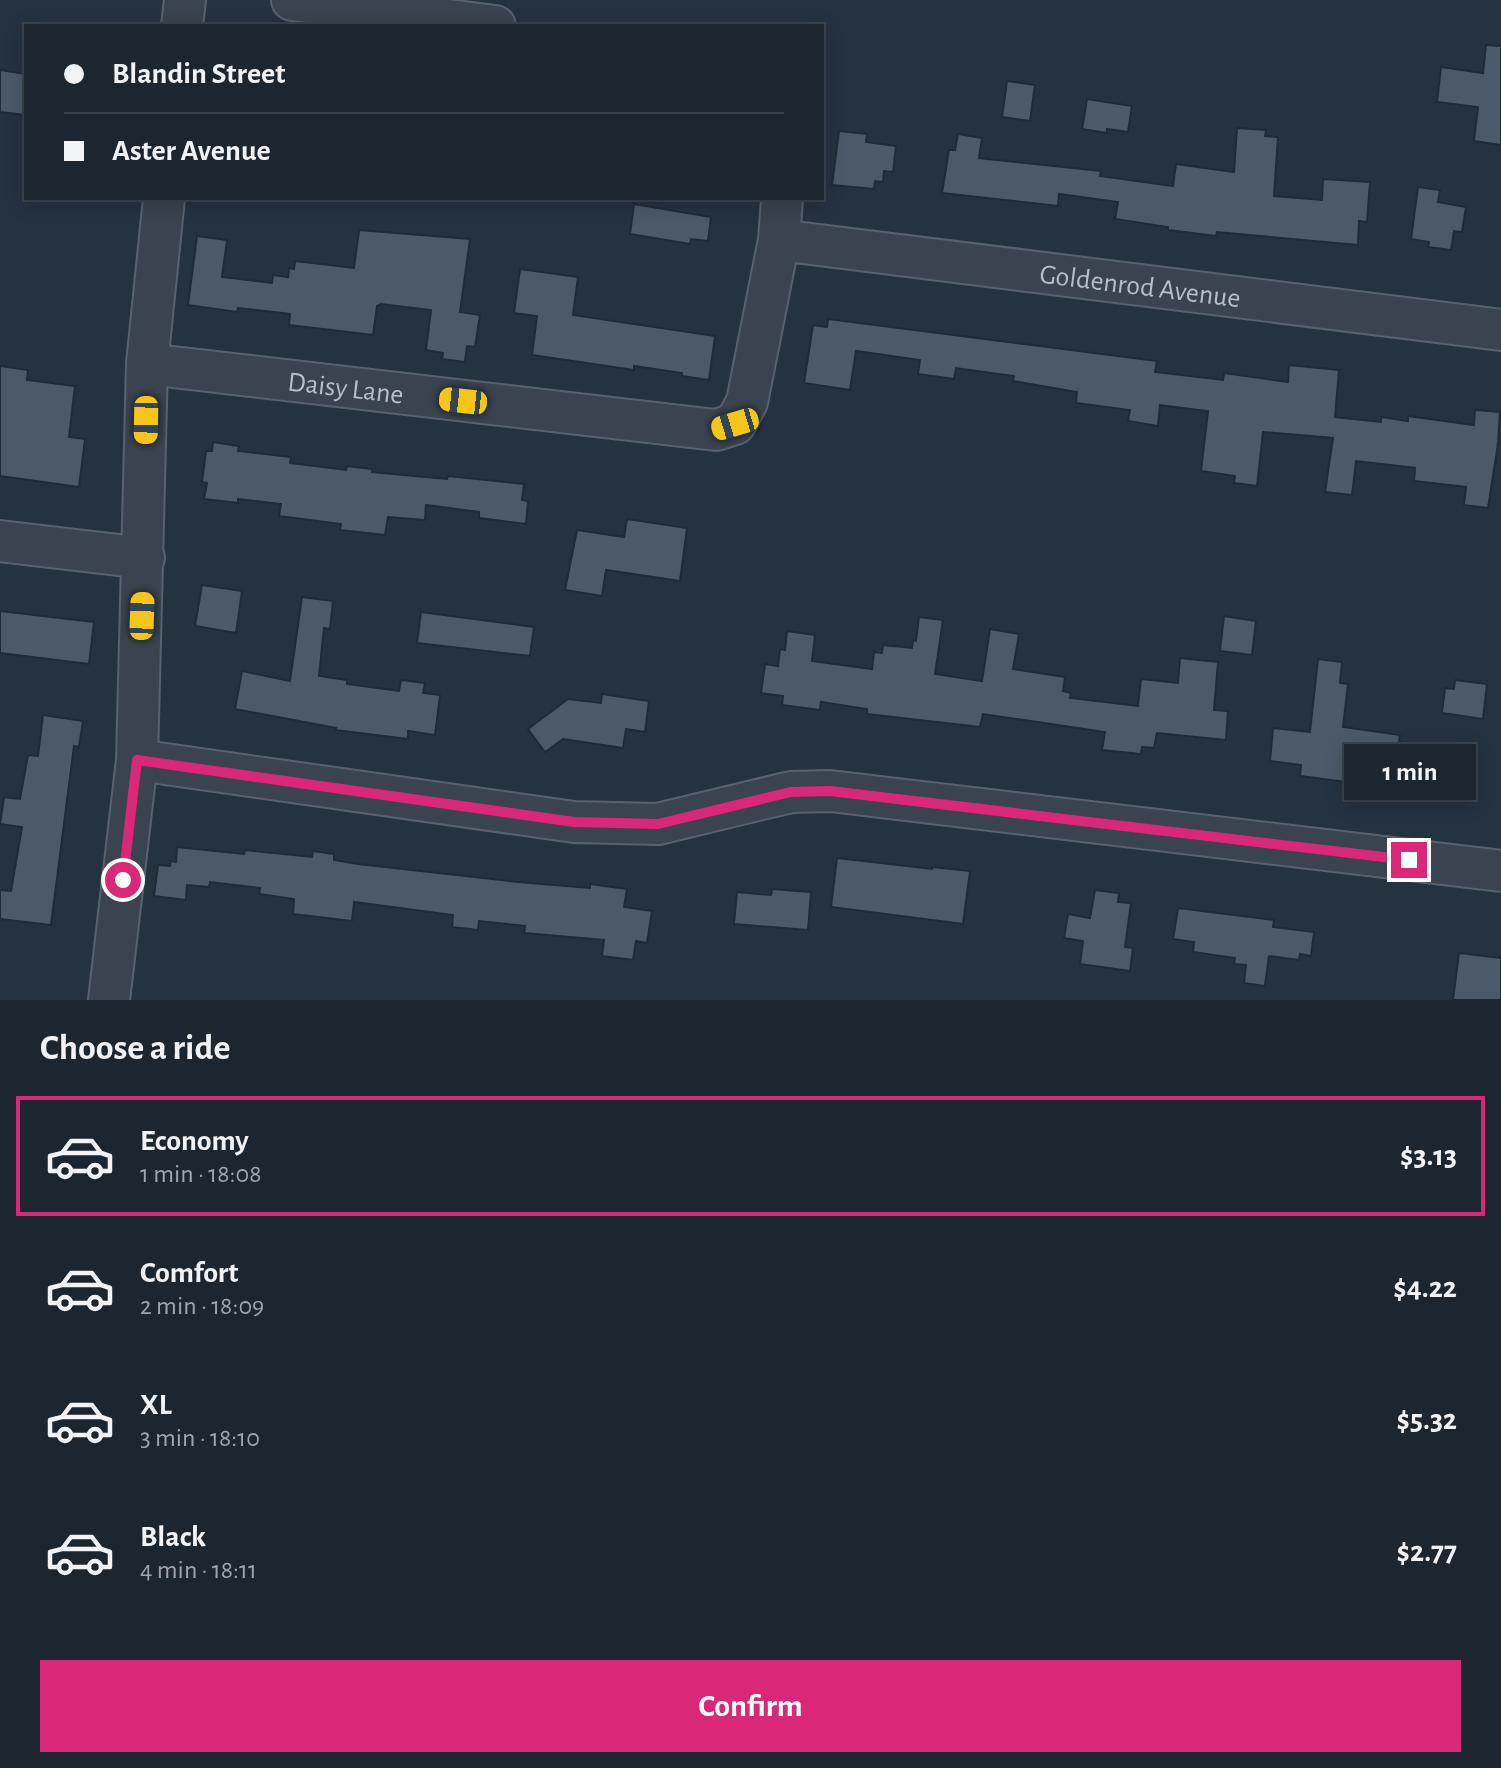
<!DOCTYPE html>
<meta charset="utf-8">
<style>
body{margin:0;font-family:"Alegreya Sans",sans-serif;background:#252e38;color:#f1f3f6;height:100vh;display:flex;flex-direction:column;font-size:30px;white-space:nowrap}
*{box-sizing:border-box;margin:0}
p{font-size:26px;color:#a0a5ab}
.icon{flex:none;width:44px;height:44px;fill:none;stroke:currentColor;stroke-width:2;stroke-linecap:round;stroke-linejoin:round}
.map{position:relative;height:1000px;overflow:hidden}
.drawer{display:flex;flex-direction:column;background:#1c2630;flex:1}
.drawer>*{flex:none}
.hud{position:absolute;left:24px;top:24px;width:800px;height:176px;border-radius:0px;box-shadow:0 4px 20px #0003,0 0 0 2px #3a434c;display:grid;align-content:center;height:176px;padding:0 40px;background:#1c2630}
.end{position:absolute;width:36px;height:36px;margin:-18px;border:10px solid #db2777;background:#fff;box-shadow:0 0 0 4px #fff}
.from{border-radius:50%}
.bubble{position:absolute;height:56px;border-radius:0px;background:#1c2630;box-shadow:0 4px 20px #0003,0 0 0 2px #3a434c;font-size:26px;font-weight:700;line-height:56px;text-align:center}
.car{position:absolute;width:24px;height:48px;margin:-24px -12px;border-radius:10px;box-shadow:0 0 6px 2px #0007;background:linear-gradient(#f5c518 24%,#345 0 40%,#f5c518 0 76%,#345 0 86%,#f5c518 0)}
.hud b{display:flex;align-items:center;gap:28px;height:76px;font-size:30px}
.hud b+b{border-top:2px solid #3a434c}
.hud i{width:20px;height:20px;background:#f1f3f6}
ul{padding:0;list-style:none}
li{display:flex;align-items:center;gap:24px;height:120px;margin:0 16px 12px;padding:0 24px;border:4px solid transparent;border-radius:0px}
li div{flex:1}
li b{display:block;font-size:30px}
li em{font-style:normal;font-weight:700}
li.selected{border-color:#db2777}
li>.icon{width:72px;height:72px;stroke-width:1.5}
h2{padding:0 40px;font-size:36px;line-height:96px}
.cta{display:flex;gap:16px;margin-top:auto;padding:16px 40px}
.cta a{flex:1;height:92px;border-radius:0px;background:#db2777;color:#fff;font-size:32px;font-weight:700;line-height:92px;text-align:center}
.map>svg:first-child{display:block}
.building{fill:#4b5969;stroke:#202b37;stroke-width:2}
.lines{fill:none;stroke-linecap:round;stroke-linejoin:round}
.minor-casing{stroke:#57626e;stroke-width:44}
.minor{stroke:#394450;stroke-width:40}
.route{stroke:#db2777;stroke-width:10}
.labels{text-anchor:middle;stroke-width:7;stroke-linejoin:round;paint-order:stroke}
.street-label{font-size:28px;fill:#b6bfcb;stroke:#1e2935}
</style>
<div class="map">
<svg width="1501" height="1000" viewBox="0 0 1501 1000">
<rect width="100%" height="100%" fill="#253240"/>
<g class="building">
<polygon points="1486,45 1501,46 1501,145 1474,141 1478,107 1437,102 1441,67 1483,73"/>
<polygon points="0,70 26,74 26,115 0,112"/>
<polygon points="1007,81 1035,85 1030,121 1002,117"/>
<polygon points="1087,99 1132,106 1128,132 1107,129 1107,133 1082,129"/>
<polygon points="1237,128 1266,130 1265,136 1278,137 1274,196 1322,200 1323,179 1370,182 1367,222 1359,221 1358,245 1217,232 1216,236 1168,230 1168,227 1115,219 1118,202 1059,194 1058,206 942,193 949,150 955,150 958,134 982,138 979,158 1101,171 1100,176 1173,186 1176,164 1234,172"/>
<polygon points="839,131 867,134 866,142 896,146 893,172 884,171 883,182 875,181 874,189 832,185"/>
<polygon points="1418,187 1440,190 1438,202 1466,207 1462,232 1454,231 1451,250 1428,247 1429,242 1411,239"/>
<polygon points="634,204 711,217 708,241 691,239 690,244 630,234"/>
<polygon points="359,230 470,239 460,312 480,315 475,347 467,346 465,362 442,359 443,353 426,350 431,310 381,304 377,306 373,335 289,325 290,314 238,308 237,312 188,305 197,236 227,240 222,277 272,283 273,275 288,277 289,268 294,269 295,261 354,268"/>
<polygon points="520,269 578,277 573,315 715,336 709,380 682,376 682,373 634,366 634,370 532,355 537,316 514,313"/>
<polygon points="828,319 1157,361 1155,372 1223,380 1224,373 1288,382 1289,365 1339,370 1335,417 1381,422 1381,417 1408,421 1408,416 1474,425 1475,410 1500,412 1498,444 1488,508 1464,505 1466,487 1414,481 1415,468 1356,461 1352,495 1325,492 1333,438 1263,432 1257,486 1234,483 1235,476 1201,471 1208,411 1160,405 1158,426 1128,421 1130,410 1076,403 1077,392 1013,381 1014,376 956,368 954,379 918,374 920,360 856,351 850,390 804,383 813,325 827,327"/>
<polygon points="0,366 28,370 27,380 75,386 69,437 85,439 79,487 0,476"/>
<polygon points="213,442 239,446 238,451 291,457 290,463 346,470 347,466 372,469 372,472 447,479 448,476 524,484 522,500 528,501 526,524 479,518 479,512 426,505 425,520 388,517 385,535 340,530 341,524 279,516 281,504 238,499 238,503 204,499 207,483 202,482 206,451 212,451"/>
<polygon points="627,519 687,528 680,581 606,570 602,596 565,590 577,530 624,537"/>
<polygon points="202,585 242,591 236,633 195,626"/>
<polygon points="302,597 333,601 330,629 324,628 319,676 347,680 347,684 399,691 401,680 425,683 423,693 440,695 435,735 408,731 408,739 335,730 336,728 235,709 242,671 290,681"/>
<polygon points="0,611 94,622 89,664 0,653"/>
<polygon points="421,612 534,627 530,656 417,643"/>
<polygon points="1224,616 1256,621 1252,655 1220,651"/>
<polygon points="919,617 943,620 935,674 982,681 990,629 1019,634 1013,669 1065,677 1063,691 1071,693 1070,698 1138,706 1141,679 1178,683 1180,658 1218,662 1214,710 1228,711 1226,740 1157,733 1154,748 1142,747 1141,754 1102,750 1105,732 983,714 980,727 867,714 867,709 821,702 820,710 782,705 783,696 761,693 765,664 778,666 780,649 785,650 787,631 815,635 812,661 872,669 874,652 882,653 883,645 912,648 913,640 916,641"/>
<polygon points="1318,659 1342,662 1340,683 1348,684 1343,727 1400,735 1397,757 1404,759 1400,789 1300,776 1301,765 1270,761 1273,728 1310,732"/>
<polygon points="1455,680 1487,684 1483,719 1442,713 1445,688 1454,689"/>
<polygon points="602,694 649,701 645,732 626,729 623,748 563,739 545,752 528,729 568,699 601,703"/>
<polygon points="43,715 83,721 79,747 74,746 51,925 0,919 0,890 11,891 22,827 0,824 4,797 20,799 28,755 38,756"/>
<polygon points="177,847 244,854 245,850 312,857 313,851 334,854 334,860 358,864 518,882 590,888 590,884 627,889 624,907 652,911 647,943 636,941 633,960 602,956 604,940 524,933 525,926 479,921 478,930 452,927 453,915 354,902 352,921 293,914 294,899 259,894 260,888 210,882 209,887 187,885 186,900 154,896 158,865 170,866 171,861 176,862"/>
<polygon points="837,858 932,869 932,867 970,871 963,924 831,907"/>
<polygon points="772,889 811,892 808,930 734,924 737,892 771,895"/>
<polygon points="1095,890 1119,893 1118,902 1131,903 1125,947 1133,948 1130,971 1080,964 1083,941 1064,938 1068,914 1090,918"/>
<polygon points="1178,908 1274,920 1273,927 1314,932 1311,956 1300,954 1299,960 1269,956 1265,986 1244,983 1246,965 1234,964 1235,958 1193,952 1194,942 1173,939"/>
<polygon points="1459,953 1501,958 1501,1000 1453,1000"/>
</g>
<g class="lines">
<g class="minor-casing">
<g id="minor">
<polyline points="292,0 495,26"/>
<polyline points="182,26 185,0"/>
<path id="s1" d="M779 240 1501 330"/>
<path id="s2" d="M147 364 716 430 735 424 747 402 779 240 782 198"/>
<polyline points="0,541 144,558"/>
<polyline points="137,760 574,822 658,824 791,792 830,791 1501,871"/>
<polyline points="109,1000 137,760 147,364 164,198"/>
</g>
</g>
<use href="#minor" class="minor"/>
</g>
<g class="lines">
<polyline class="route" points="123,880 137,760 574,822 658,824 791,792 830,791 1409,860"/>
</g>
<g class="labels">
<g class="street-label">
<text dy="10" stroke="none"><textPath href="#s1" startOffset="364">Goldenrod Avenue</textPath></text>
<text dy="10" stroke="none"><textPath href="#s2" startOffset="200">Daisy Lane</textPath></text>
</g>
</g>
</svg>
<i class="end from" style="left:123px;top:880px"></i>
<i class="end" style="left:1409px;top:860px"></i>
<div class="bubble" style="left:1344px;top:744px;width:132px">1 min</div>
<i class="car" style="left:463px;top:401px;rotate:276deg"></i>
<i class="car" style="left:146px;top:420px;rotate:181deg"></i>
<i class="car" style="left:735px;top:424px;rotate:253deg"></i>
<i class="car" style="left:142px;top:616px;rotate:2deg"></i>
<div class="hud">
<b><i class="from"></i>Blandin Street</b>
<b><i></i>Aster Avenue</b>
</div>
</div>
<section class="drawer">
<h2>Choose a ride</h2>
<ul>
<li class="selected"><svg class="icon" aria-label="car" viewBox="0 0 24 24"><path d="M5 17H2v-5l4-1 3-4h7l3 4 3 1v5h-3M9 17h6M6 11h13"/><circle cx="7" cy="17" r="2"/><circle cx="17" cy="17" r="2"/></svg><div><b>Economy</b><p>1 min · 18:08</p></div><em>$3.13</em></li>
<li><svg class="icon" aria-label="car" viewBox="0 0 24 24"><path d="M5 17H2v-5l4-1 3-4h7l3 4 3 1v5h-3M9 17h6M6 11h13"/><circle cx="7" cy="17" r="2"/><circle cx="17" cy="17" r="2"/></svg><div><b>Comfort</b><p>2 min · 18:09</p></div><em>$4.22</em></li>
<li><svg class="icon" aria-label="car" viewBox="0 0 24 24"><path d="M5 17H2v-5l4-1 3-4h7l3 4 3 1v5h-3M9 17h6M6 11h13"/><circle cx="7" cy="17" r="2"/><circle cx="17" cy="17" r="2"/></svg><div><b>XL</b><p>3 min · 18:10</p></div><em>$5.32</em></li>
<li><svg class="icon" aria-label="car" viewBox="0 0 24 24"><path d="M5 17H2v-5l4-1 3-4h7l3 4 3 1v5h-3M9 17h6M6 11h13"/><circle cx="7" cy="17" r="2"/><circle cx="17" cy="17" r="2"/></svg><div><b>Black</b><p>4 min · 18:11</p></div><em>$2.77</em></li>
</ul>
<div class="cta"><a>Confirm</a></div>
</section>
